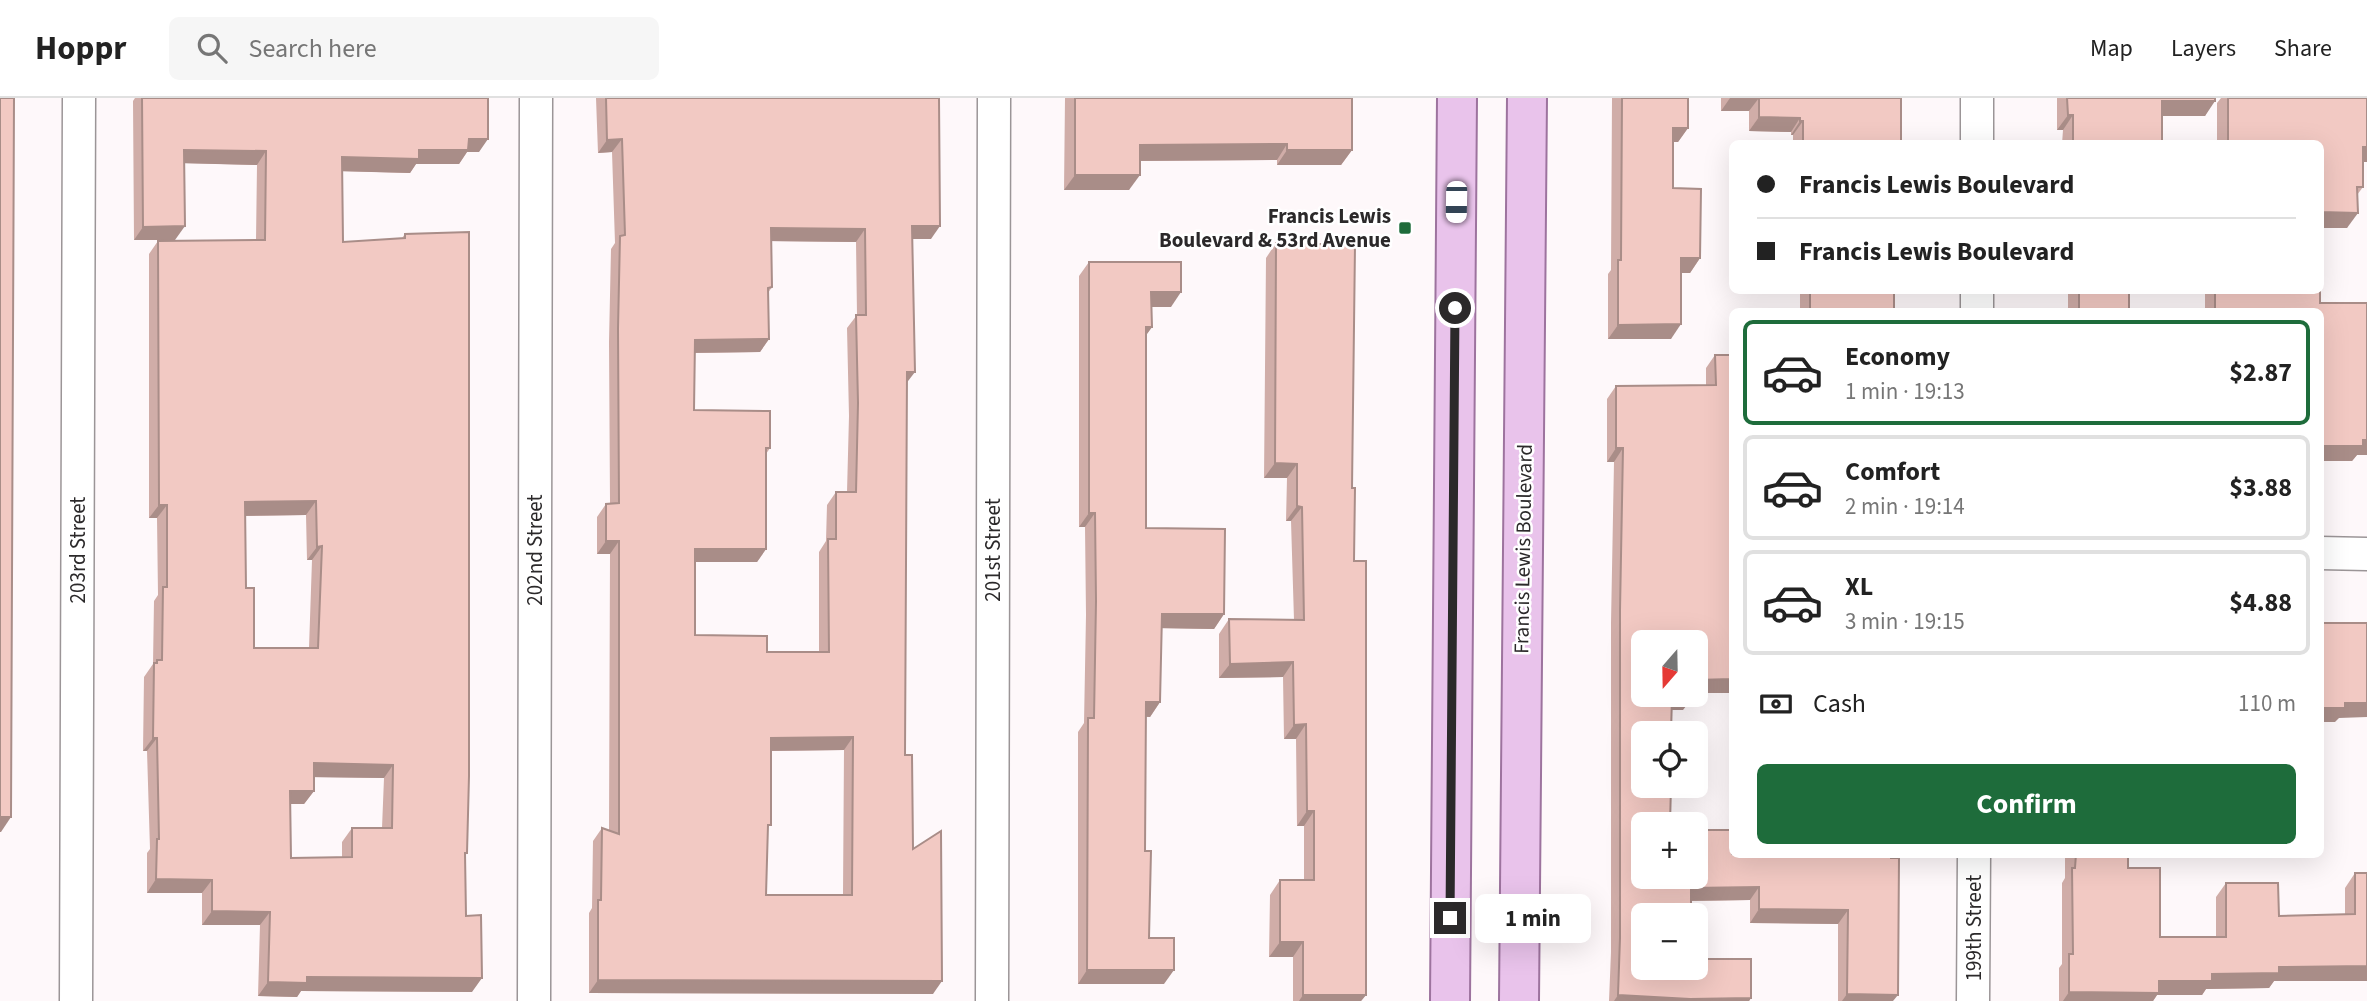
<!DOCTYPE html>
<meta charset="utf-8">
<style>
body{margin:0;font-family:"Source Sans 3",sans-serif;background:#f6f6f6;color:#222;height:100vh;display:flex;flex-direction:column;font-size:26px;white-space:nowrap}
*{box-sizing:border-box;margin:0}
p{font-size:23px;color:#767676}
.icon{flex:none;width:38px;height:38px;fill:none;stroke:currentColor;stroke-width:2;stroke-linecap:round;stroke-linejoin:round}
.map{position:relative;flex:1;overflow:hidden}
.side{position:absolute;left:1729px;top:210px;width:595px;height:550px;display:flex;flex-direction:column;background:#fff;border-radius:10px;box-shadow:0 7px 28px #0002}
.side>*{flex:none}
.guide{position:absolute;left:1729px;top:42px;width:595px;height:154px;border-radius:10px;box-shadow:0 7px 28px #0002;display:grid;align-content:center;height:154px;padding:0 28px;background:#fff}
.needle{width:46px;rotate:200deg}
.fabs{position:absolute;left:1631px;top:532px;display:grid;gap:14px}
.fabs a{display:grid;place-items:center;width:77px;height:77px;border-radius:10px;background:#fff;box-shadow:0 7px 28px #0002;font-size:35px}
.end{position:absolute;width:32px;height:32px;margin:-16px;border:9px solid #2b292a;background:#fff;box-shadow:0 0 0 4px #fff}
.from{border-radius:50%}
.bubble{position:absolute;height:49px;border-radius:10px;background:#fff;box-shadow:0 7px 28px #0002;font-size:23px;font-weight:700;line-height:49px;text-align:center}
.car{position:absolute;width:21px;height:42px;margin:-21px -10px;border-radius:9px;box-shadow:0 0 5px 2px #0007;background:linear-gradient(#fff 24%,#345 0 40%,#fff 0 76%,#345 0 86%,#fff 0)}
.guide b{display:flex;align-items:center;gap:24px;height:66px;font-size:26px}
.guide b+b{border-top:2px solid #e0e0e0}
.guide i{width:18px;height:18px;background:#222}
ul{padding:12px 0 0;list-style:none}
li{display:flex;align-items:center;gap:21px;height:105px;margin:0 14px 10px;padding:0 14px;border:4px solid #e0e0e0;border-radius:10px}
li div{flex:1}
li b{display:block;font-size:26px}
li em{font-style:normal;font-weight:700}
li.active{border-color:#1e6c3b}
li>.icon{width:63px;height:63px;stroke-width:1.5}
.pay{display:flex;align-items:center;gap:18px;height:77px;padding:0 28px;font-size:26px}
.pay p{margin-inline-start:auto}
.button{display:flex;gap:14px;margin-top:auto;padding:14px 28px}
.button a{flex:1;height:80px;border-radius:10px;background:#1e6c3b;color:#fff;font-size:28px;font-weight:700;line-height:80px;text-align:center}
header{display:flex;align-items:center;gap:42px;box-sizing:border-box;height:98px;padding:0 35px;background:#fff;border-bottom:2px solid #e0e0e0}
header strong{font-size:33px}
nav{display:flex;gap:38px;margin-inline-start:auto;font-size:24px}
.search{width:490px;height:63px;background:#f6f6f6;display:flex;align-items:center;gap:18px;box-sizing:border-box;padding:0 24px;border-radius:10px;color:#767676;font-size:26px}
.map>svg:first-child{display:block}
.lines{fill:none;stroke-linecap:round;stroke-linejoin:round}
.street-casing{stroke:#9b9597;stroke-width:35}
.primary-casing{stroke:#9d739e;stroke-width:42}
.street{stroke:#fff;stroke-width:32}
.primary{stroke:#e9c3eb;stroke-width:38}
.wall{fill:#d0ada8;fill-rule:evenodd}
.shaded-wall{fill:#a98d88}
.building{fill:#f2c9c3;stroke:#a98d88;stroke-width:2;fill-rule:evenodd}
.route{stroke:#2b292a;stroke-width:9}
.poi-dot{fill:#1e6c3b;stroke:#fff;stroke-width:2.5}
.labels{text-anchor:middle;stroke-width:5;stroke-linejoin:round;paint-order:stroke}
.poi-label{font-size:21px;font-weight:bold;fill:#2b292a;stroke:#fff;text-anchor:end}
.street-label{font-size:21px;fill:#2b292a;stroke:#fff}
</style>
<header>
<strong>Hoppr</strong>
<div class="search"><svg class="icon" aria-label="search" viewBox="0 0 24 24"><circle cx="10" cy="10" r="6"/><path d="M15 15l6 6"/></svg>Search here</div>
<nav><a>Map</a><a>Layers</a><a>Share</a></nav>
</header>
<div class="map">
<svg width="2367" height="903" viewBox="0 0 2367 903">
<rect width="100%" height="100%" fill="#fef8fa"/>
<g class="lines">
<g class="street-casing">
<g id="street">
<polyline points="1977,46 1977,0"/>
<polyline points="1977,214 1977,192"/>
<polyline points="2320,455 2367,456"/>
<polyline points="76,903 79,0"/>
<polyline points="534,903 536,0"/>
<polyline points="992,903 994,0"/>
<polyline points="1973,903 1974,756"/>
</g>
</g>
<g class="primary-casing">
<g id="primary">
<polyline points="1450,903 1457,0"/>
<polyline points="1519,903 1527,0"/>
</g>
</g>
<use href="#street" class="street"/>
<use href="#primary" class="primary"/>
</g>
<g class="wall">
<path d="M135 0H488L479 54H467L459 66H416L410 75 342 73 343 144 402 140 405 136 467 755 465 758 466 818 472 894 301 893 297 899 258 898 260 827H202V795H147V755L150 751 147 653H143L144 579 153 566 154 503 158 497 157 420H149V156L158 143 256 142 257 67 185 65 175 142H134L133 3ZM306 417 307 462H312L309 550H254L246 490 245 418ZM314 679 384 680 382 730H352L342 744V759L291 760 290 706H304L314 693Z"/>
<path d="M596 0H939L931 141H912L907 285 905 657 913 751 933 896 589 895V815L592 810 593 743 602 730 609 733 610 456H597V419L606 406 610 405 609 244 611 151 615 145 612 54 598 55ZM771 143 856 144 857 217 847 230 849 318 847 394H836L827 407 826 443 819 454V554H767L695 537V464H757L766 451V356L770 350 694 312V255L760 254 769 241 768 195 772 189ZM844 652 843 797H766L767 732 771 653Z"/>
<polygon points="1065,0 1352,0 1352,52 1341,67 1277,67 1277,62 1140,63 1129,92 1064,92"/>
<polygon points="1612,0 1688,0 1688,30 1678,44 1673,44 1673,90 1700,160 1690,175 1681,175 1671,241 1608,241 1608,176 1611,172"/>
<polygon points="1721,0 1901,0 1901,46 1793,46 1793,37 1791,37 1791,34 1749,33 1749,13 1721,13"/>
<polygon points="2057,0 2215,0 2205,18 2162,18 2162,46 2062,46 2063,32 2057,32"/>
<polygon points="2221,0 2367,0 2363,64 2363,89 2357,97 2347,130 2320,130 2320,46 2217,46 2217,5"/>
<polygon points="1276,145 1352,390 1366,897 1361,903 1293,903 1293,859 1269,859 1270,797 1280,782 1304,782 1304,728 1297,728 1296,641 1284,641 1283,579 1219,580 1219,536 1229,521 1294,522 1291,423 1286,423 1287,380 1264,380 1266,160"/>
<polygon points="1089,164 1171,209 1151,209 1152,229 1146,237 1146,430 1224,516 1214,531 1161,530 1160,604 1150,619 1146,619 1145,753 1149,840 1164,886 1078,886 1078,634 1084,625 1086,517 1085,429 1079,429 1079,178"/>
<rect x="1800" y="192" width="94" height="22"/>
<rect x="2068" y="192" width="61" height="22"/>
<polygon points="2205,192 2320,192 2320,205 2367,205 2367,357 2357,357 2352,363 2320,363 2320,214 2205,214"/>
<polygon points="1715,257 1732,595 1696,595 1696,544 1683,612 1671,612 1643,779 1891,756 1893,903 1838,903 1838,826 1750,825 1750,802 1691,803 1643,870 1751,900 1749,903 1609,903 1611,854 1611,525 1614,364 1607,364 1607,301 1616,288 1706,287 1706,270"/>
<polygon points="2065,756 2128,756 2128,770 2160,839 2216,839 2216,799 2226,785 2279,818 2345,816 2345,790 2355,775 2367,883 2274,883 2269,890 2206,891 2202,897 2157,897 2153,903 2059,903 2059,870 2062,866 2062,785 2065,780"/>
</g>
<g class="shaded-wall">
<polygon points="1730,0 1759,0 1749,13 1721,13"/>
<polygon points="2162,3 2215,3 2205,18 2152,18"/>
<polygon points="2068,17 2073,17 2063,32 2057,32"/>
<polygon points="1759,19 1800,20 1791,34 1749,33"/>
<polygon points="1800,23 1803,23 1793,37 1791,37"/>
<polygon points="1673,30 1688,30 1678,44 1663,44"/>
<polygon points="469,41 488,41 479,54 467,54 459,66 416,66 410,75 333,73 342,59 419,52"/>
<polygon points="622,41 612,54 598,55 607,42"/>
<polygon points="1287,46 1277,62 1129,63 1140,47"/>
<polygon points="2363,49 2367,49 2367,64 2352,64"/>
<polygon points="184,52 266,53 257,67 175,65"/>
<polygon points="1287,52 1352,52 1341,67 1277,67"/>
<polygon points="1075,77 1140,77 1129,92 1064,92"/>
<polygon points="2320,114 2358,115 2347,130 2320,130"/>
<polygon points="185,128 175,142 134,142 143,129"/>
<polygon points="912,128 940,128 931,141 903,141"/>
<polygon points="771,130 865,131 856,144 762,143"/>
<polygon points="1681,160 1700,160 1690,175 1671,175"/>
<polygon points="1151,194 1181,194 1171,209 1141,209"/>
<polygon points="1681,226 1671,241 1608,241 1618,227"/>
<polygon points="1146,229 1152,229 1142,243"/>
<polygon points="769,241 760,254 685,255 695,242"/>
<polygon points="907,274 915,274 905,287"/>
<polygon points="2363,342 2367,342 2367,357 2357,357 2352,363 2320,363 2320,348"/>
<polygon points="1616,350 1623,350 1614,364 1607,364"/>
<polygon points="1275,365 1297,366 1287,380 1264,380"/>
<polygon points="316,403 306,417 235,418 245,404"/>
<polygon points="159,407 167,407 157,420 149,420"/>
<polygon points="1297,408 1302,409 1291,423 1286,423"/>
<polygon points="1089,415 1095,415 1085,429 1079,429"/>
<polygon points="606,443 619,443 610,456 597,456"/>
<polygon points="322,448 312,462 307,462 317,449"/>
<polygon points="695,451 766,451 757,464 685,464"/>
<polygon points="1162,516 1224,516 1214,531 1152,530"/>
<polygon points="1293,564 1283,579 1219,580 1230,566"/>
<polygon points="1732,581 1732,595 1696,595 1696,582"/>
<polygon points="1672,599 1693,599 1683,612 1662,612"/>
<polygon points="1146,604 1160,604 1150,619 1136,618"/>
<polygon points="2345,605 2367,605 2367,619 2339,620 2335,624 2320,624 2320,610"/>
<polygon points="1306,626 1296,641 1284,641 1294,627"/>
<polygon points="853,639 844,652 762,653 771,640"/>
<polygon points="153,640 157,640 147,653 143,653"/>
<polygon points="314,665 393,667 384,680 305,679"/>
<polygon points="290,693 314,693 304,706 280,706"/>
<polygon points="1307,713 1314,713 1304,728 1297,728"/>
<polygon points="0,719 11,719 1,734 0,734"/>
<polygon points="156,781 212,782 202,795 147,795"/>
<polygon points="1759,789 1750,802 1681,803 1691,790"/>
<polygon points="1759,811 1848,812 1838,826 1750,825"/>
<polygon points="212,813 270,814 260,827 202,827"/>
<polygon points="1280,844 1303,844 1293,859 1269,859"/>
<polygon points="2367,868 2367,883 2274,883 2269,890 2206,891 2202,897 2157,897 2153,903 2063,903 2069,894 2212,876 2279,869"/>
<polygon points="1087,872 1174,872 1164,886 1078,886"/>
<polygon points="307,879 482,880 472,894 301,893 297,899 258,898 268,884"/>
<polygon points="598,882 942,883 933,896 589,895"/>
<polygon points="1847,896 1898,897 1893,903 1842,903"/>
<polygon points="1303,897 1366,897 1361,903 1299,903"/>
<polygon points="1618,897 1751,900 1749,903 1614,903"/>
</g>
<g class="building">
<polygon points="0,0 14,0 11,719 0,719"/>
<path d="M142 0H488V41H469L468 52H419V61L342 59 343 144 405 140V136L469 134V678L467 755H465L466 818 481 817 482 880 307 879V885L268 884 270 814 212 813V782L156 781 157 741H159L157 640H153L154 565H157V562H162L163 489H167V407H159L158 143 265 142 266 53 184 52 185 128 143 129ZM316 403 317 449 322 448 318 550H254V490H246L245 404ZM314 665 393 667 392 730H352V759L291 760 290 693H314Z"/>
<path d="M606 0H939L940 128H912L915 274H907L905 657H912L913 751 941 733 942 883 598 882V802H601L602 730 619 736V443H606V406L619 405 618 231 620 138 625 137 622 41 607 42ZM771 130 865 131 866 217H856L858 305 856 394H836V441H828L829 554H767V538L695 537V451H766V350H770V313L694 312 695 242 769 241 768 190 772 189ZM853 639 852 797H766L768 727H771V640Z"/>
<polygon points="1075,0 1352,0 1352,52 1287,52 1287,46 1140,47 1140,77 1075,77"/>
<polygon points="1622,0 1688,0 1688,30 1673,30 1673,90 1701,91 1700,160 1681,160 1681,226 1618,227 1618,162 1621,162"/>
<polygon points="1759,0 1901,0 1901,46 1803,46 1803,23 1800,23 1800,20 1759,19"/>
<polygon points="2067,0 2215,0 2215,3 2162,3 2162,46 2073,46 2073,17 2068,17"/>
<polygon points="2228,0 2367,0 2367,49 2363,49 2363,89 2357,89 2358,115 2320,114 2320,46 2228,46"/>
<polygon points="1276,145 1355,147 1352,390 1355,390 1354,463 1366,463 1366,897 1303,897 1303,844 1280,844 1280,782 1314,782 1314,713 1307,713 1306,626 1294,627 1293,564 1230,566 1229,521 1304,522 1302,409 1297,408 1297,366 1275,365"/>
<polygon points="1089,164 1181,164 1181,194 1151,194 1152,229 1146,229 1146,430 1225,431 1224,516 1162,516 1160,604 1146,604 1145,753 1151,753 1149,840 1174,840 1174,872 1087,872 1088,620 1094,620 1096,503 1095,415 1089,415"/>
<rect x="1810" y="192" width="84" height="22"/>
<rect x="2079" y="192" width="50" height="22"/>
<polygon points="2215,192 2320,192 2320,205 2367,205 2367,342 2363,342 2363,348 2320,348 2320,214 2215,214"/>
<polygon points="1715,257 1732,257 1732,581 1696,582 1696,544 1643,544 1643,597 1693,597 1693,599 1672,599 1671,635 1643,635 1643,688 1671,688 1670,726 1643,726 1643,779 1696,779 1696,732 1732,732 1732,756 1891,756 1891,760 1899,760 1898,897 1847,896 1848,812 1759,811 1759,789 1691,790 1691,817 1643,817 1643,870 1696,870 1696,861 1751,861 1751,900 1690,901 1618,897 1620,840 1620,512 1623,350 1616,350 1616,288 1716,287"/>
<polygon points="2320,525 2367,525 2367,605 2345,605 2345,610 2320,610"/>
<polygon points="2076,756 2128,756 2128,770 2160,770 2160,839 2226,839 2226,785 2278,785 2279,818 2355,816 2355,775 2367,775 2367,868 2279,869 2279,875 2212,876 2212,883 2159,883 2159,895 2069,894 2069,856 2073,856 2072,770 2075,770"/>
</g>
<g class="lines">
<polyline class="route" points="1450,820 1455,210"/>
</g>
<rect class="poi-dot" x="1398" y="123" width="14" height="14" rx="3.5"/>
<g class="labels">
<g class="poi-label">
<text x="1391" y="125">Francis Lewis<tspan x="1391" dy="24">Boulevard &amp; 53rd Avenue</tspan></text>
</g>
<g class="street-label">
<text transform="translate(1523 451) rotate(-89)" y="7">Francis Lewis Boulevard</text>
<text transform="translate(78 452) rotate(-90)" y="7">203rd Street</text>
<text transform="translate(535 452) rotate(-90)" y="7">202nd Street</text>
<text transform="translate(993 452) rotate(-90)" y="7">201st Street</text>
<text transform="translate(1974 830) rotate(-90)" y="7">199th Street</text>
</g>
</g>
</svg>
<div class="fabs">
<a><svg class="needle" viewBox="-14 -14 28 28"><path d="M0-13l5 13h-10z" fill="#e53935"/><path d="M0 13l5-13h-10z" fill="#767676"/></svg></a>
<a><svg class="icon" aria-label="locate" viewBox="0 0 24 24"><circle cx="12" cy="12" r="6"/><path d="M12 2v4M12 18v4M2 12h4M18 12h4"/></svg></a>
<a>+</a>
<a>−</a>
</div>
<i class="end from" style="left:1455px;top:210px"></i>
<i class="end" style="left:1450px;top:820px"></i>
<div class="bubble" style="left:1475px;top:796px;width:116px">1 min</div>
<i class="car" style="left:1456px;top:104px;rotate:181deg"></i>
<div class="guide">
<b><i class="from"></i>Francis Lewis Boulevard</b>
<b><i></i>Francis Lewis Boulevard</b>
</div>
<section class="side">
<ul>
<li class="active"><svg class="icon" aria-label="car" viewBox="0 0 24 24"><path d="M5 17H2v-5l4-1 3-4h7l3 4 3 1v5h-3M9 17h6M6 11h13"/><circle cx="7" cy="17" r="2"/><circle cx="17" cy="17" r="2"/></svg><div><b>Economy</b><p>1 min · 19:13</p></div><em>$2.87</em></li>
<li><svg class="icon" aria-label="car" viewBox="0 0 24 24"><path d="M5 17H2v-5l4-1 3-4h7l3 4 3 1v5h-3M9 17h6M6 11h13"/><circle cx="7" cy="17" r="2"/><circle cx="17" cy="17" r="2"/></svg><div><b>Comfort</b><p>2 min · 19:14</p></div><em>$3.88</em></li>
<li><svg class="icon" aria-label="car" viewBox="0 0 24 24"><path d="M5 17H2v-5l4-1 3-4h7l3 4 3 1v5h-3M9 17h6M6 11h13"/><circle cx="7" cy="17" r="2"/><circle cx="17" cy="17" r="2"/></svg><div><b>XL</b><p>3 min · 19:15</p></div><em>$4.88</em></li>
</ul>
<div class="pay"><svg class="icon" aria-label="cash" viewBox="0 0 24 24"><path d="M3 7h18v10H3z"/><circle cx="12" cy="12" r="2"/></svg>Cash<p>110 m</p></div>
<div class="button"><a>Confirm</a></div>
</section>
</div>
